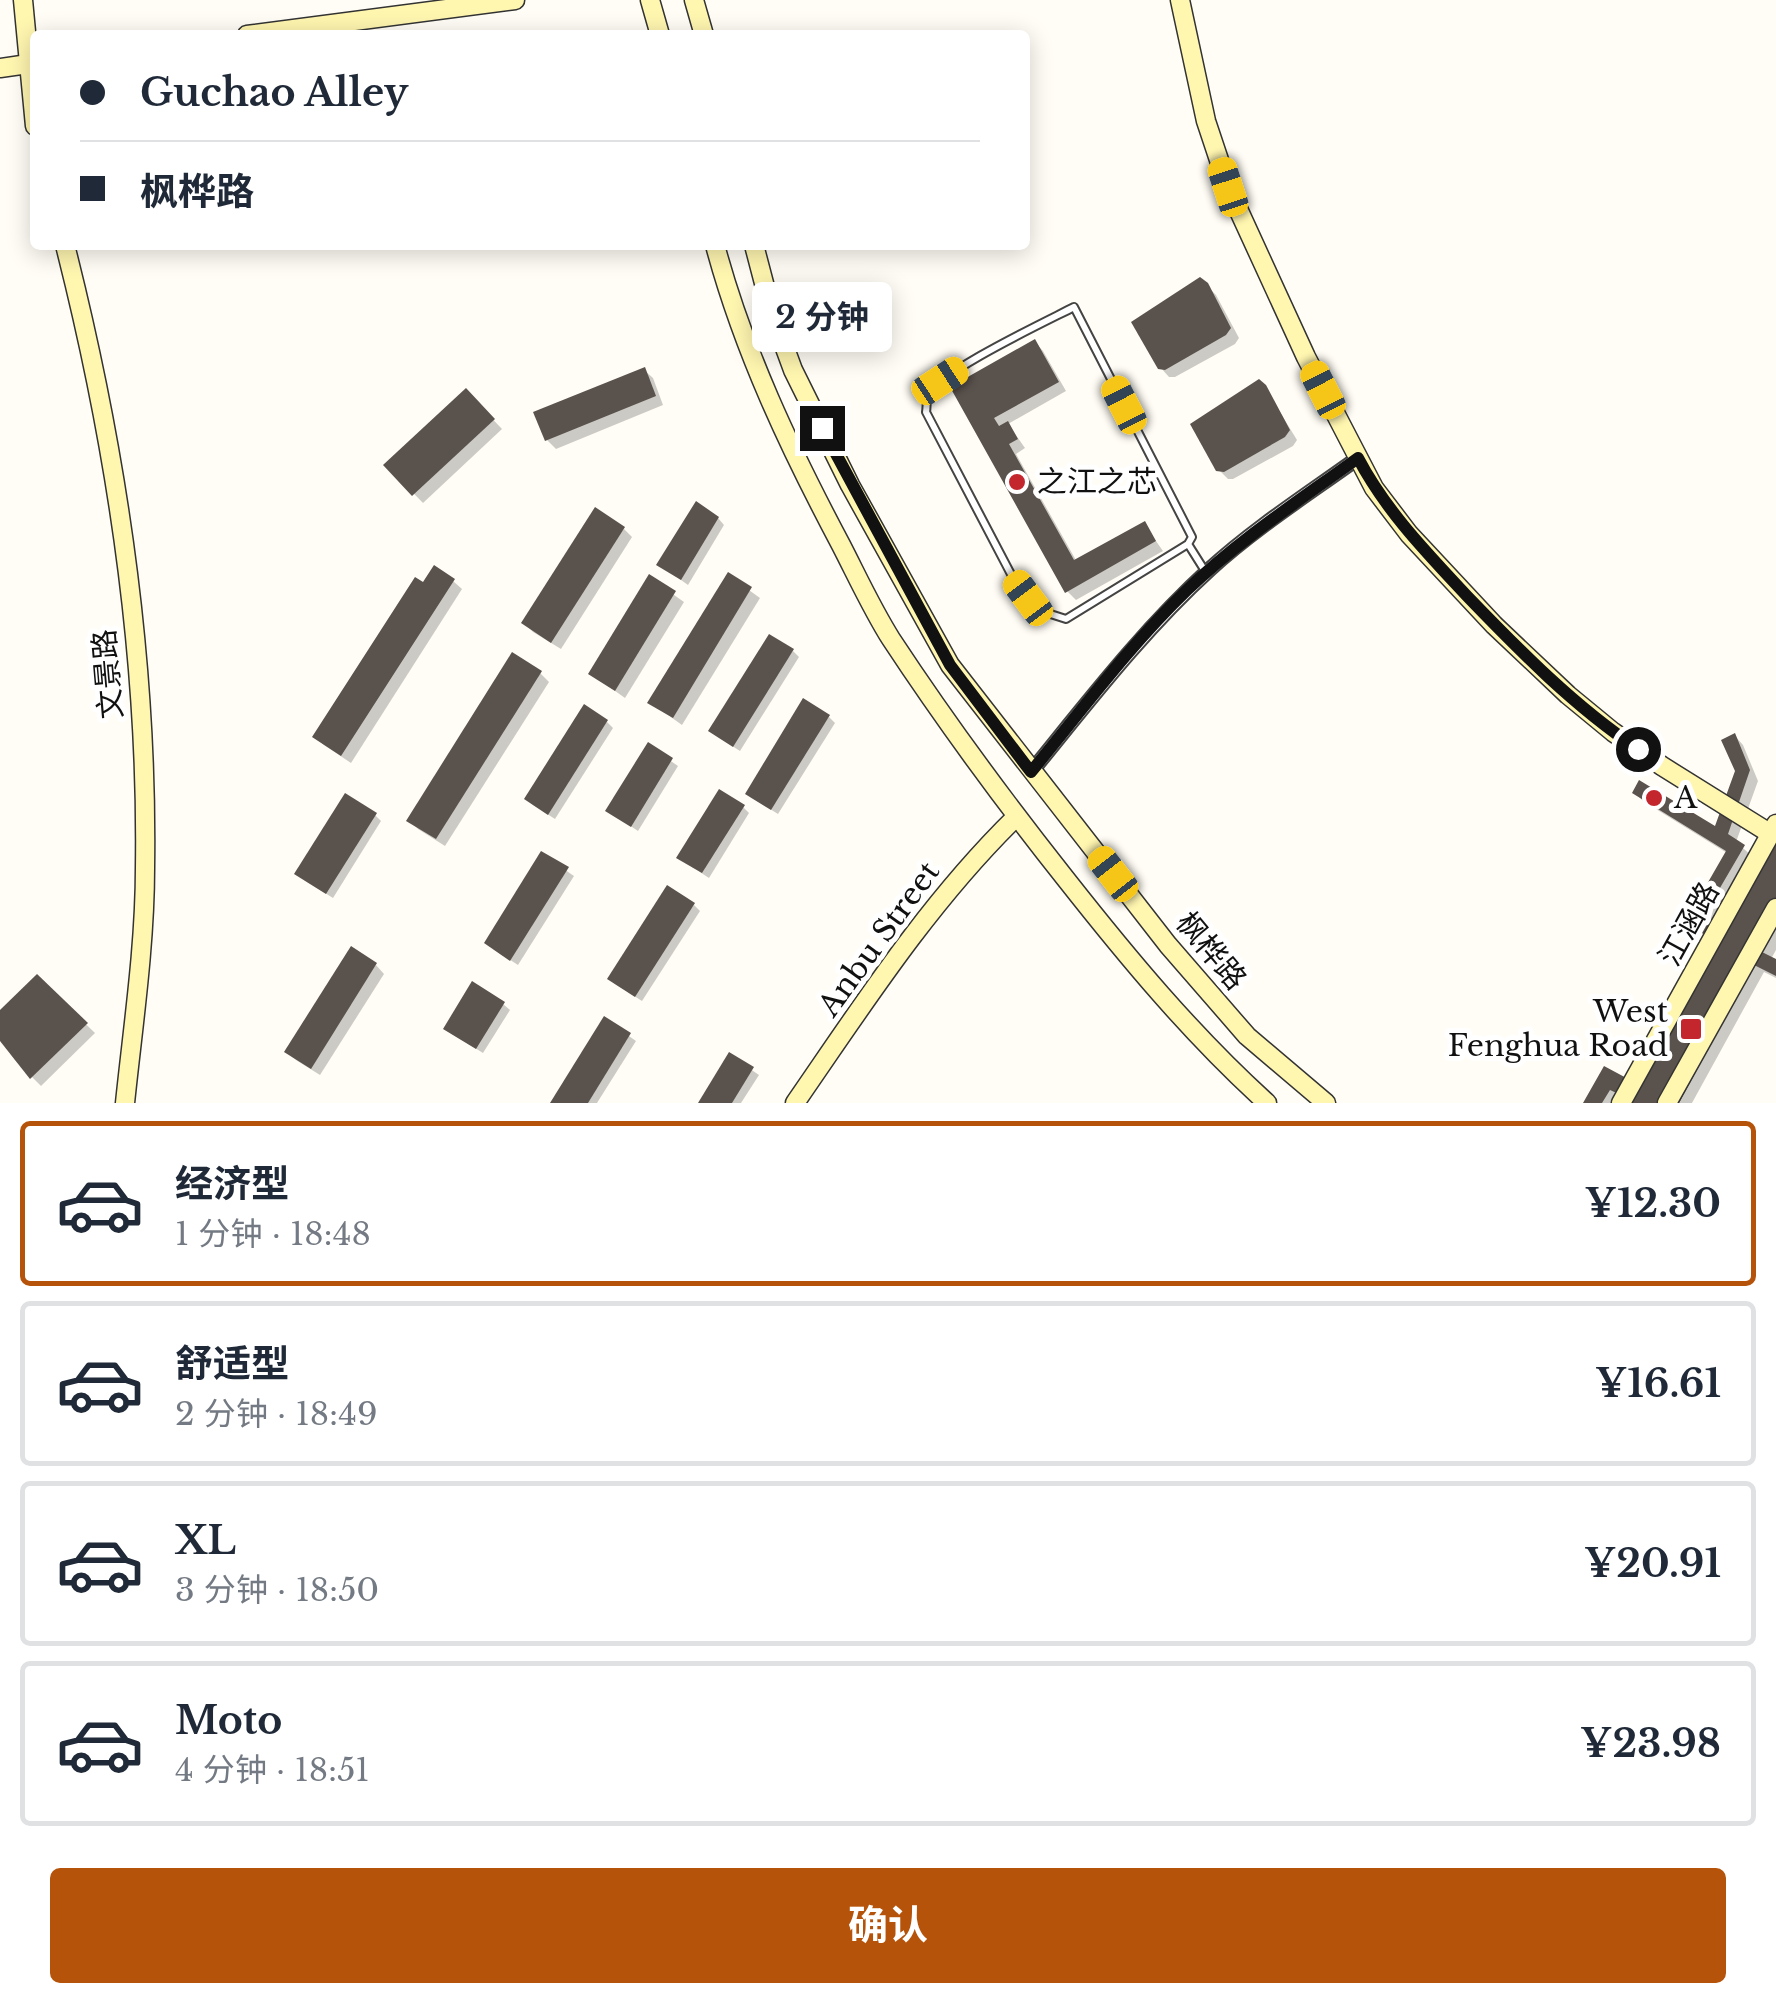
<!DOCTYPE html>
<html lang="zh">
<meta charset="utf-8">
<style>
body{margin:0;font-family:"Libre Baskerville","Noto Sans SC",serif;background:#f2f2f3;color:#1f2937;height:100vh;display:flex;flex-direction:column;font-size:38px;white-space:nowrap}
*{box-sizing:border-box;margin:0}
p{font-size:32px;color:#747a83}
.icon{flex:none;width:55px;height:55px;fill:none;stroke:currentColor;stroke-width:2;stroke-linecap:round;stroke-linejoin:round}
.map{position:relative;height:1103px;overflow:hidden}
.drawer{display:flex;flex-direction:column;background:#fff;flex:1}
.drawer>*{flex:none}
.hud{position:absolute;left:30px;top:30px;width:1000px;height:220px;border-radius:10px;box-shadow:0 5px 25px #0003;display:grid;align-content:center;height:220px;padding:0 50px;background:#fff}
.end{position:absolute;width:45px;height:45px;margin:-22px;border:12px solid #111;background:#fff;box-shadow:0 0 0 5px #fff}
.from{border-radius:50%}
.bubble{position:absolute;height:70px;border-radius:10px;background:#fff;box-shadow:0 5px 25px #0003;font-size:32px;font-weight:700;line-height:70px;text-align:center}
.car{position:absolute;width:30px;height:60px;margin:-30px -15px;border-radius:12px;box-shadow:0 0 8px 2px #0007;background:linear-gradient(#f5c518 24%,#345 0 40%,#f5c518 0 76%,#345 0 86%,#f5c518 0)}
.hud b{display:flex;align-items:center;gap:35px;height:95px;font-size:38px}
.hud b+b{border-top:2px solid #e0e1e3}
.hud i{width:25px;height:25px;background:#1f2937}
ul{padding:18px 0 0;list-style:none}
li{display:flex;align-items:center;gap:30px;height:165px;margin:0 20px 15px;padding:0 30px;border:5px solid #e0e1e3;border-radius:10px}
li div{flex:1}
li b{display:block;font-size:38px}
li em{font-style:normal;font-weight:700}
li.on{border-color:#b45309}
li>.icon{width:90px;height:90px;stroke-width:1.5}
.cta{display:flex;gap:20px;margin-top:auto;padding:20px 50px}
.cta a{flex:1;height:115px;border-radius:10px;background:#b45309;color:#fff;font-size:40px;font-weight:700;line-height:115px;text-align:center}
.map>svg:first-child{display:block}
.shadow{fill:#0003}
.building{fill:#5a524d}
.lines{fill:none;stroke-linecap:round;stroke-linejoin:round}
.lane-casing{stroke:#444;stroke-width:10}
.street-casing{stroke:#444;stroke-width:16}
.secondary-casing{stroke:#333;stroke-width:21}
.lane{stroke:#fff;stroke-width:6}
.street{stroke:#fff;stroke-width:12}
.secondary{stroke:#fff6b0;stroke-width:18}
.route{stroke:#111;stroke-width:12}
.poi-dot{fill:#c4262e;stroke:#fff;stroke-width:4}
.labels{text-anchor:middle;stroke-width:10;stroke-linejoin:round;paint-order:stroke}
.poi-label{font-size:30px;fill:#111;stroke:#fff;text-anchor:start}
.street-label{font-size:30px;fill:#111;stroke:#fff}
</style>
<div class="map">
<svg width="1776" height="1103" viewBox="0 0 1776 1103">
<rect width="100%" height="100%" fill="#fffdf5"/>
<g class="shadow">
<polygon points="1206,285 1216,295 1239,338 1235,344 1175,377 1169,377 1160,367"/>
<polygon points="1035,342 1043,351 1066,391 1008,424 1025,448 1016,454 1077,562 1144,524 1163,551 1076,600 1067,591 953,388"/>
<polygon points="644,370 653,378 663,405 556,449 547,440"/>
<polygon points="466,391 502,429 423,503 386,465"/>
<polygon points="1267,391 1297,440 1293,446 1233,479 1228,479 1218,469"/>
<polygon points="718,518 724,525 688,585 660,565"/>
<polygon points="624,529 632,537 561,649 533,632 524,623"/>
<polygon points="728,575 760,598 682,725 651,703"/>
<polygon points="650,578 684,602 625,698 591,674"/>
<polygon points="453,581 462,589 351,763 324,745 315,737"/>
<polygon points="793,651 799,657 740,751 718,737 712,731"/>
<polygon points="540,673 549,682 445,846 418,829 409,820"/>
<polygon points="829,717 835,723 778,814 754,799"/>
<polygon points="607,722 613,728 555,819 533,805 527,799"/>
<polygon points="1735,736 1743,745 1758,781 1736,842 1752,856 1776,824 1776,950 1771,959 1776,962 1776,978 1764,972 1692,1103 1585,1103 1605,1069 1633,1084 1711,940 1688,923 1727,853 1643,801 1635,793 1716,830 1738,771"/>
<polygon points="649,746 678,766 638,831 608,811"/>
<polygon points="743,807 749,813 709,878 686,863"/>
<polygon points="375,815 381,821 333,898 304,880"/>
<polygon points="542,854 574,876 518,965 493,949"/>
<polygon points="694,905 700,911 642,1001 617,985"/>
<polygon points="376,965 384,974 320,1075 296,1060 287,1052"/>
<polygon points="37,977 95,1033 41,1086 15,1060 0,1038 0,1014"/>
<polygon points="503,1004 510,1010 483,1053 452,1034"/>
<polygon points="605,1019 636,1041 597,1103 553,1103"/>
<polygon points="730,1055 759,1075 741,1103 701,1103"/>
</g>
<g class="building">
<polygon points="1200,277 1208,283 1231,328 1226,335 1165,370 1158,369 1131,322"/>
<polygon points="1035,339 1059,382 994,418 999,426 1008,421 1018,439 1009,444 1074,560 1145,521 1156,541 1065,593 950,387"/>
<polygon points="645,367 656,396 545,441 533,412"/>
<polygon points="1259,379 1266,385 1290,430 1285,437 1224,472 1216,471 1190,424"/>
<polygon points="466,388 495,419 412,496 383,465"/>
<polygon points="696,501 719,517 681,580 656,565"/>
<polygon points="595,507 625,527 551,643 521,623"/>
<polygon points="434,565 455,579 341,756 312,737 415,577 423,582"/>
<polygon points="728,572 752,587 673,718 647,703"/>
<polygon points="649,574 676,591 615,691 588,674"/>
<polygon points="769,634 794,649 733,747 708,731"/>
<polygon points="512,652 542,671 436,839 406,821"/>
<polygon points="803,698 830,715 771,810 745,794"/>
<polygon points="584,704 608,720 548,815 524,799"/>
<polygon points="1735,733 1750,770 1728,834 1745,845 1703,917 1717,925 1776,819 1776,926 1762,952 1776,959 1776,976 1754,965 1679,1103 1619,1103 1623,1096 1610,1090 1602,1103 1583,1103 1604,1066 1632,1081 1710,937 1684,924 1726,851 1632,793 1639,780 1715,826 1735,771 1721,740"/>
<polygon points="648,742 673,758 631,827 605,811"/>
<polygon points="719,789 745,805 702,873 676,858"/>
<polygon points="345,793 377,813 326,894 294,874"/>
<polygon points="541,851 569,867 510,961 484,943"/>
<polygon points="667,885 695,903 635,997 607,979"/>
<polygon points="351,946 377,963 311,1069 284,1052"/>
<polygon points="37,974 88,1023 30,1079 0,1041 0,1010"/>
<polygon points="472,981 505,1002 476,1049 443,1029"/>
<polygon points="604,1016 631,1033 588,1103 550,1103"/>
<polygon points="729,1052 754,1067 732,1103 698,1103"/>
</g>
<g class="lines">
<g class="lane-casing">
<path id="lane" d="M1188 544 1192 537 1074 307C1047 321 936 373 928 396 926 401 927 407 926 412L1014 580 1038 610 1066 619 1188 544 1205 571"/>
</g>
<g class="street-casing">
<path id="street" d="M1031 772C1088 702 1143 630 1210 569 1255 528 1308 494 1358 458"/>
</g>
<g class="secondary-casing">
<g id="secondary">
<polyline points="23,0 35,126"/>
<polyline points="650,0 660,35"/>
<polyline points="694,0 704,35"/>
<polyline points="1180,0 1206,121 1228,187 1306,357 1374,488 1409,534 1494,625 1568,695 1613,732 1662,766 1771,834"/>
<polyline points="247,35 515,0"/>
<polyline points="0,68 35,63"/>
<path d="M65 245C116 446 148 661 145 868 145 946 133 1026 125 1103"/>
<path d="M715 245C743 350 790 449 841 545 857 576 872 609 891 639 945 721 1004 801 1065 878 1128 958 1191 1034 1267 1103"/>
<polyline points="754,245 771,310 793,370 850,485 950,665 1168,945 1247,1036 1326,1103"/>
<path d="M795 1103C864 1003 929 902 1016 817"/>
<polyline points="1621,1103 1776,824"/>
<polyline points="1667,1103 1776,908"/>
</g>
</g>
<use href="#lane" class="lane"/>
<use href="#street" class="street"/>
<use href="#secondary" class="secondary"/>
</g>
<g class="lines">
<path class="route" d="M822 428 950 665 1031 772C1082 710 1130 645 1187 590 1239 540 1300 500 1358 458 1386 511 1426 552 1467 596 1520 651 1574 706 1638 749"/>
</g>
<g class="poi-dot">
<circle cx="1017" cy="482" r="10"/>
<circle cx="1654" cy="798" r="10"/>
<rect x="1679" y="1017" width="24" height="24" rx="5"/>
</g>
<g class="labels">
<g class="poi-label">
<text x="1037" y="492">之江之芯</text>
<text x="1674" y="808">A</text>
<text x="1668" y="1022" text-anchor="end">West<tspan x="1668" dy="34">Fenghua Road</tspan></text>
</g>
<g class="street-label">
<text transform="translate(108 674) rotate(-95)" y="10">文景路</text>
<text transform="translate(1689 924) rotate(-61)" y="10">江涵路</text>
<text transform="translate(879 939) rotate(-54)" y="10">Anbu Street</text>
<text transform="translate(1211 951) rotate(50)" y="10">枫桦路</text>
</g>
</g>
</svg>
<i class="end from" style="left:1638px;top:749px"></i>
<i class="end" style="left:822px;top:428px"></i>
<div class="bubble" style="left:752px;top:282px;width:140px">2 分钟</div>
<i class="car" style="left:1228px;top:187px;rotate:342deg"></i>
<i class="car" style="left:940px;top:381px;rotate:57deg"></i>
<i class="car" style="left:1323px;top:390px;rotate:333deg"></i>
<i class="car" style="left:1124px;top:405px;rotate:333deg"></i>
<i class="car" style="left:1028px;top:598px;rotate:323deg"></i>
<i class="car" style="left:1113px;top:874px;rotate:322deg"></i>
<div class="hud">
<b><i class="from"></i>Guchao Alley</b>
<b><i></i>枫桦路</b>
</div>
</div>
<section class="drawer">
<ul>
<li class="on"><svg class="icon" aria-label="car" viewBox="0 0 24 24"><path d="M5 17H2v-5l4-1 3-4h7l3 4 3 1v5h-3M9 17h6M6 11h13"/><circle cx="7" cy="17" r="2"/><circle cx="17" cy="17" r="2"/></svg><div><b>经济型</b><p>1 分钟 · 18:48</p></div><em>¥12.30</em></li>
<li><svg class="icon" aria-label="car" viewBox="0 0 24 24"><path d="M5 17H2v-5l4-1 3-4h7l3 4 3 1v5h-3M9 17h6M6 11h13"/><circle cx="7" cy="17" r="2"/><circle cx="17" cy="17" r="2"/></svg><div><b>舒适型</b><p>2 分钟 · 18:49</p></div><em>¥16.61</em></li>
<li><svg class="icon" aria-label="car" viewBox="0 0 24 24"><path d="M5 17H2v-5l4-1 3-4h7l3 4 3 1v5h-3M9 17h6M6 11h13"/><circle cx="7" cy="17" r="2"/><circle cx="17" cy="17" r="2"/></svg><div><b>XL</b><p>3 分钟 · 18:50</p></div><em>¥20.91</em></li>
<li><svg class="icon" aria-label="car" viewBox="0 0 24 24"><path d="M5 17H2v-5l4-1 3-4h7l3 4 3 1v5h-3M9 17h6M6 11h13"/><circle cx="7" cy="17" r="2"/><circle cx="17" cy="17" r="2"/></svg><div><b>Moto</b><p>4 分钟 · 18:51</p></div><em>¥23.98</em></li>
</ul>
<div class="cta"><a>确认</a></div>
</section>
